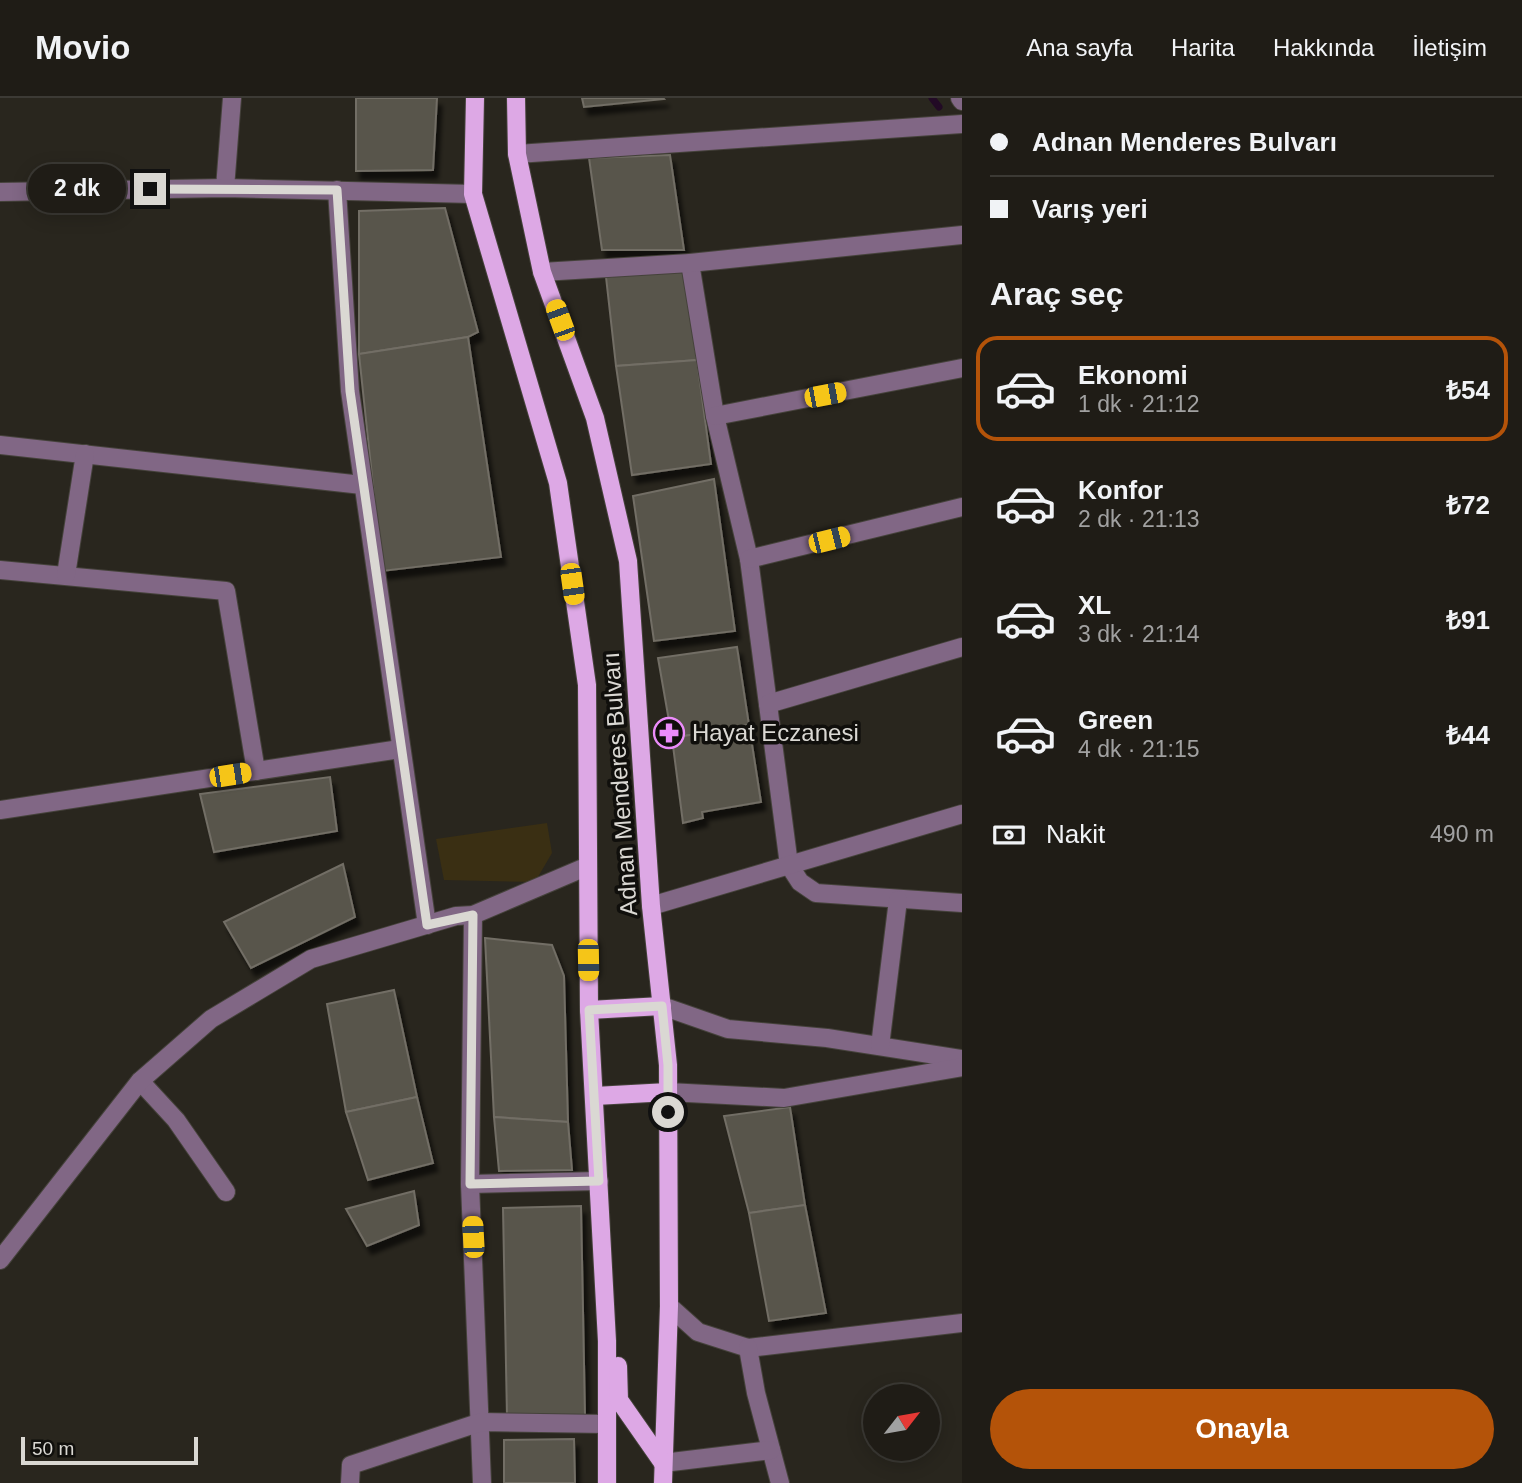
<!DOCTYPE html>
<html lang="tr">
<meta charset="utf-8">
<style>
body{margin:0;font-family:Arial,sans-serif;background:#27251f;color:#f1f3f6;height:100vh;display:flex;flex-direction:column;font-size:26px;white-space:nowrap}
*{box-sizing:border-box;margin:0}
p{font-size:23px;color:#a1a1a1}
.icon{flex:none;width:38px;height:38px;fill:none;stroke:currentColor;stroke-width:2;stroke-linecap:round;stroke-linejoin:round}
.map{position:relative;flex:1;overflow:hidden}
.panel{display:flex;flex-direction:column;background:#1f1c16;width:560px}
.panel>*{flex:none}
.top-card{display:grid;align-content:center;height:154px;padding:0 28px;background:#1f1c16}
.needle{width:46px;rotate:59deg}
.tools{position:absolute;left:863px;top:1286px;display:grid;gap:14px}
.tools a{display:grid;place-items:center;width:77px;height:77px;border-radius:50%;background:#1f1c16;box-shadow:0 4px 18px #0003,0 0 0 2px #3c3a35;font-size:35px}
.scale{position:absolute;left:21px;bottom:18px;width:177px;box-sizing:border-box;padding-left:7px;border:4px solid #dad8d3;border-top:0;font-size:19px;line-height:24px;white-space:nowrap;color:#dad8d3;-webkit-text-stroke:5px #100f0c;paint-order:stroke}
.end{position:absolute;width:32px;height:32px;margin:-16px;border:9px solid #dad8d3;background:#111;box-shadow:0 0 0 4px #111}
.from{border-radius:50%}
.bubble{position:absolute;height:49px;border-radius:24px;background:#1f1c16;box-shadow:0 4px 18px #0003,0 0 0 2px #3c3a35;font-size:23px;font-weight:800;line-height:49px;text-align:center}
.car{position:absolute;width:21px;height:42px;margin:-21px -10px;border-radius:9px;box-shadow:0 0 5px 2px #0007;background:linear-gradient(#f5c518 24%,#345 0 40%,#f5c518 0 76%,#345 0 86%,#f5c518 0)}
.top-card b{display:flex;align-items:center;gap:24px;height:66px;font-size:26px}
.top-card b+b{border-top:2px solid #3c3a35}
.top-card i{width:18px;height:18px;background:#f1f3f6}
ul{padding:0;list-style:none}
li{display:flex;align-items:center;gap:21px;height:105px;margin:0 14px 10px;padding:0 14px;border:4px solid transparent;border-radius:21px}
li div{flex:1}
li b{display:block;font-size:26px}
li em{font-style:normal;font-weight:800}
li.on{border-color:#b45309}
li>.icon{width:63px;height:63px;stroke-width:1.5}
h2{padding:0 28px;font-size:32px;line-height:84px}
.pay{display:flex;align-items:center;gap:18px;height:77px;padding:0 28px;font-size:26px}
.pay p{margin-inline-start:auto}
.button{display:flex;gap:14px;margin-top:auto;padding:14px 28px}
.button a{flex:1;height:80px;border-radius:42px;background:#b45309;color:#fff;font-size:28px;font-weight:800;line-height:80px;text-align:center}
header{display:flex;align-items:center;gap:42px;box-sizing:border-box;height:98px;padding:0 35px;background:#1f1c16;border-bottom:2px solid #3c3a35}
header strong{font-size:33px}
nav{display:flex;gap:38px;margin-inline-start:auto;font-size:24px}
main{display:flex;flex:1;min-height:0}
.map>svg:first-child{display:block}
.green{fill:#3a2f13}
.lines{fill:none;stroke-linecap:round;stroke-linejoin:round}
.stream{stroke:#220a25;stroke-width:7}
.building{fill:#58554c;stroke:#726e65;stroke-width:2;filter:url(#shadow)}
.minor-casing{stroke:#45423b;stroke-width:20}
.major-casing{stroke:#45423b;stroke-width:20}
.minor{stroke:#816785;stroke-width:18}
.major{stroke:#dda8e5;stroke-width:18}
.route{stroke:#dad8d3;stroke-width:9}
.labels{text-anchor:middle;stroke-width:7;stroke-linejoin:round;paint-order:stroke}
.poi-label{font-size:24px;fill:#dad8d3;stroke:#100f0c;text-anchor:start}
.street-label{font-size:24px;fill:#dad8d3;stroke:#100f0c}
</style>
<header>
<strong>Movio</strong>
<nav><a>Ana sayfa</a><a>Harita</a><a>Hakkında</a><a>İletişim</a></nav>
</header>
<main>
<div class="map">
<svg width="962" height="1385" viewBox="0 0 962 1385">
<defs>
<filter id="shadow"><feDropShadow dx="4.5" dy="8" stdDeviation="2" flood-color="#0009"/></filter>
</defs>
<rect width="100%" height="100%" fill="#29261e"/>
<polygon class="green" points="547,725 552,755 535,784 444,782 436,741"/>
<g class="lines">
<polyline class="stream" points="932,0 939,9"/>
</g>
<g class="building">
<polygon points="356,0 437,0 433,72 356,73"/>
<polygon points="582,0 663,0 664,1 584,9"/>
<polygon points="670,57 684,152 602,152 589,60"/>
<polygon points="445,110 478,234 468,239 359,256 359,113"/>
<polygon points="684,170 697,262 616,268 606,179"/>
<polygon points="468,239 501,459 382,473 359,256"/>
<polygon points="697,262 711,366 632,377 616,268"/>
<polygon points="714,381 735,533 654,543 633,398"/>
<polygon points="737,549 749,627 672,640 658,560"/>
<polygon points="749,627 761,704 702,714 703,720 683,725 672,640"/>
<polygon points="330,679 337,733 214,754 200,696"/>
<polygon points="343,766 355,819 251,870 224,824"/>
<polygon points="485,840 552,847 564,878 568,1024 494,1019"/>
<polygon points="394,892 417,999 346,1014 327,906"/>
<polygon points="417,999 433,1065 368,1082 346,1014"/>
<polygon points="790,1009 805,1107 749,1115 724,1018"/>
<polygon points="494,1019 568,1024 572,1072 499,1073"/>
<polygon points="414,1093 419,1127 367,1148 346,1111"/>
<polygon points="805,1107 826,1215 769,1223 749,1115"/>
<polygon points="581,1108 585,1318 507,1319 503,1110"/>
<polygon points="574,1341 575,1385 504,1385 504,1342"/>
</g>
<g class="lines">
<g class="minor-casing">
<g id="minor">
<polyline points="960,0 962,3"/>
<polyline points="517,56 962,26"/>
<polyline points="225,90 232,0"/>
<polyline points="337,92 350,293 427,827"/>
<polyline points="0,94 225,90 473,96"/>
<polyline points="690,165 715,318 749,461 789,767 800,784 816,795 962,805"/>
<polyline points="542,174 690,165 962,137"/>
<polyline points="715,318 962,270"/>
<polyline points="0,347 362,387"/>
<polyline points="749,461 962,409"/>
<polyline points="0,472 226,493 256,673"/>
<polyline points="66,477 85,356"/>
<polyline points="768,606 962,549"/>
<polyline points="0,712 400,651"/>
<polyline points="651,808 962,716"/>
<polyline points="473,817 470,1086 482,1385"/>
<polyline points="662,908 728,931 827,940 962,961"/>
<polyline points="880,948 898,802"/>
<polyline points="140,983 176,1022 226,1094"/>
<polyline points="668,994 784,1000 962,969"/>
<polyline points="470,1086 599,1083"/>
<polyline points="0,1162 140,983 211,921 311,861 456,818 473,817 588,768"/>
<polyline points="669,1208 698,1234 748,1250 962,1225"/>
<polyline points="748,1250 756,1295 780,1385"/>
<polyline points="663,1365 771,1352"/>
<polyline points="350,1385 351,1367 481,1324 606,1326"/>
</g>
</g>
<g class="major-casing">
<g id="major">
<polyline points="475,0 473,96 558,385 587,587 589,912 607,1243 607,1385"/>
<polyline points="516,0 517,56 542,174 595,320 628,463 651,808 668,967 669,1208 663,1385"/>
<polyline points="589,912 662,908"/>
<polyline points="595,998 668,994"/>
<polyline points="618,1268 619,1302 663,1365"/>
</g>
</g>
<use href="#minor" class="minor"/>
<use href="#major" class="major"/>
</g>
<g class="lines">
<polyline class="route" points="150,91 337,92 350,293 427,827 473,817 470,1086 599,1083 589,912 662,908 668,967 668,1014"/>
</g>
<defs>
<g id="pharmacy-ring" transform="scale(1.575)"><circle r="9.5" fill="#100f0c" stroke="#ec8cfb" stroke-width="1.5"/><path d="M-2-6h4v4h4v4h-4v4h-4v-4h-4v-4h4Z" fill="#ec8cfb"/></g>
</defs>
<g fill-rule="evenodd">
<use href="#pharmacy-ring" x="669" y="635"/>
</g>
<g class="labels">
<g class="poi-label">
<text x="692" y="643">Hayat Eczanesi</text>
</g>
<g class="street-label">
<text transform="translate(620 686) rotate(-94)" y="8">Adnan Menderes Bulvarı</text>
</g>
</g>
</svg>
<div class="tools">
<a><svg class="needle" viewBox="-14 -14 28 28"><path d="M0-13l5 13h-10z" fill="#e53935"/><path d="M0 13l5-13h-10z" fill="#a1a1a1"/></svg></a>
</div>
<div class="scale">50 m</div>
<i class="end from" style="left:668px;top:1014px"></i>
<i class="end" style="left:150px;top:91px"></i>
<div class="bubble" style="left:28px;top:66px;width:98px">2 dk</div>
<i class="car" style="left:560px;top:222px;rotate:340deg"></i>
<i class="car" style="left:825px;top:297px;rotate:79deg"></i>
<i class="car" style="left:829px;top:442px;rotate:76deg"></i>
<i class="car" style="left:572px;top:486px;rotate:172deg"></i>
<i class="car" style="left:230px;top:677px;rotate:81deg"></i>
<i class="car" style="left:588px;top:862px;rotate:179deg"></i>
<i class="car" style="left:473px;top:1139px;rotate:357deg"></i>
</div>
<section class="panel">
<div class="top-card">
<b><i class="from"></i>Adnan Menderes Bulvarı</b>
<b><i></i>Varış yeri</b>
</div>
<h2>Araç seç</h2>
<ul>
<li class="on"><svg class="icon" aria-label="car" viewBox="0 0 24 24"><path d="M5 17H2v-5l4-1 3-4h7l3 4 3 1v5h-3M9 17h6M6 11h13"/><circle cx="7" cy="17" r="2"/><circle cx="17" cy="17" r="2"/></svg><div><b>Ekonomi</b><p>1 dk · 21:12</p></div><em>₺54</em></li>
<li><svg class="icon" aria-label="car" viewBox="0 0 24 24"><path d="M5 17H2v-5l4-1 3-4h7l3 4 3 1v5h-3M9 17h6M6 11h13"/><circle cx="7" cy="17" r="2"/><circle cx="17" cy="17" r="2"/></svg><div><b>Konfor</b><p>2 dk · 21:13</p></div><em>₺72</em></li>
<li><svg class="icon" aria-label="car" viewBox="0 0 24 24"><path d="M5 17H2v-5l4-1 3-4h7l3 4 3 1v5h-3M9 17h6M6 11h13"/><circle cx="7" cy="17" r="2"/><circle cx="17" cy="17" r="2"/></svg><div><b>XL</b><p>3 dk · 21:14</p></div><em>₺91</em></li>
<li><svg class="icon" aria-label="car" viewBox="0 0 24 24"><path d="M5 17H2v-5l4-1 3-4h7l3 4 3 1v5h-3M9 17h6M6 11h13"/><circle cx="7" cy="17" r="2"/><circle cx="17" cy="17" r="2"/></svg><div><b>Green</b><p>4 dk · 21:15</p></div><em>₺44</em></li>
</ul>
<div class="pay"><svg class="icon" aria-label="cash" viewBox="0 0 24 24"><path d="M3 7h18v10H3z"/><circle cx="12" cy="12" r="2"/></svg>Nakit<p>490 m</p></div>
<div class="button"><a>Onayla</a></div>
</section>
</main>
